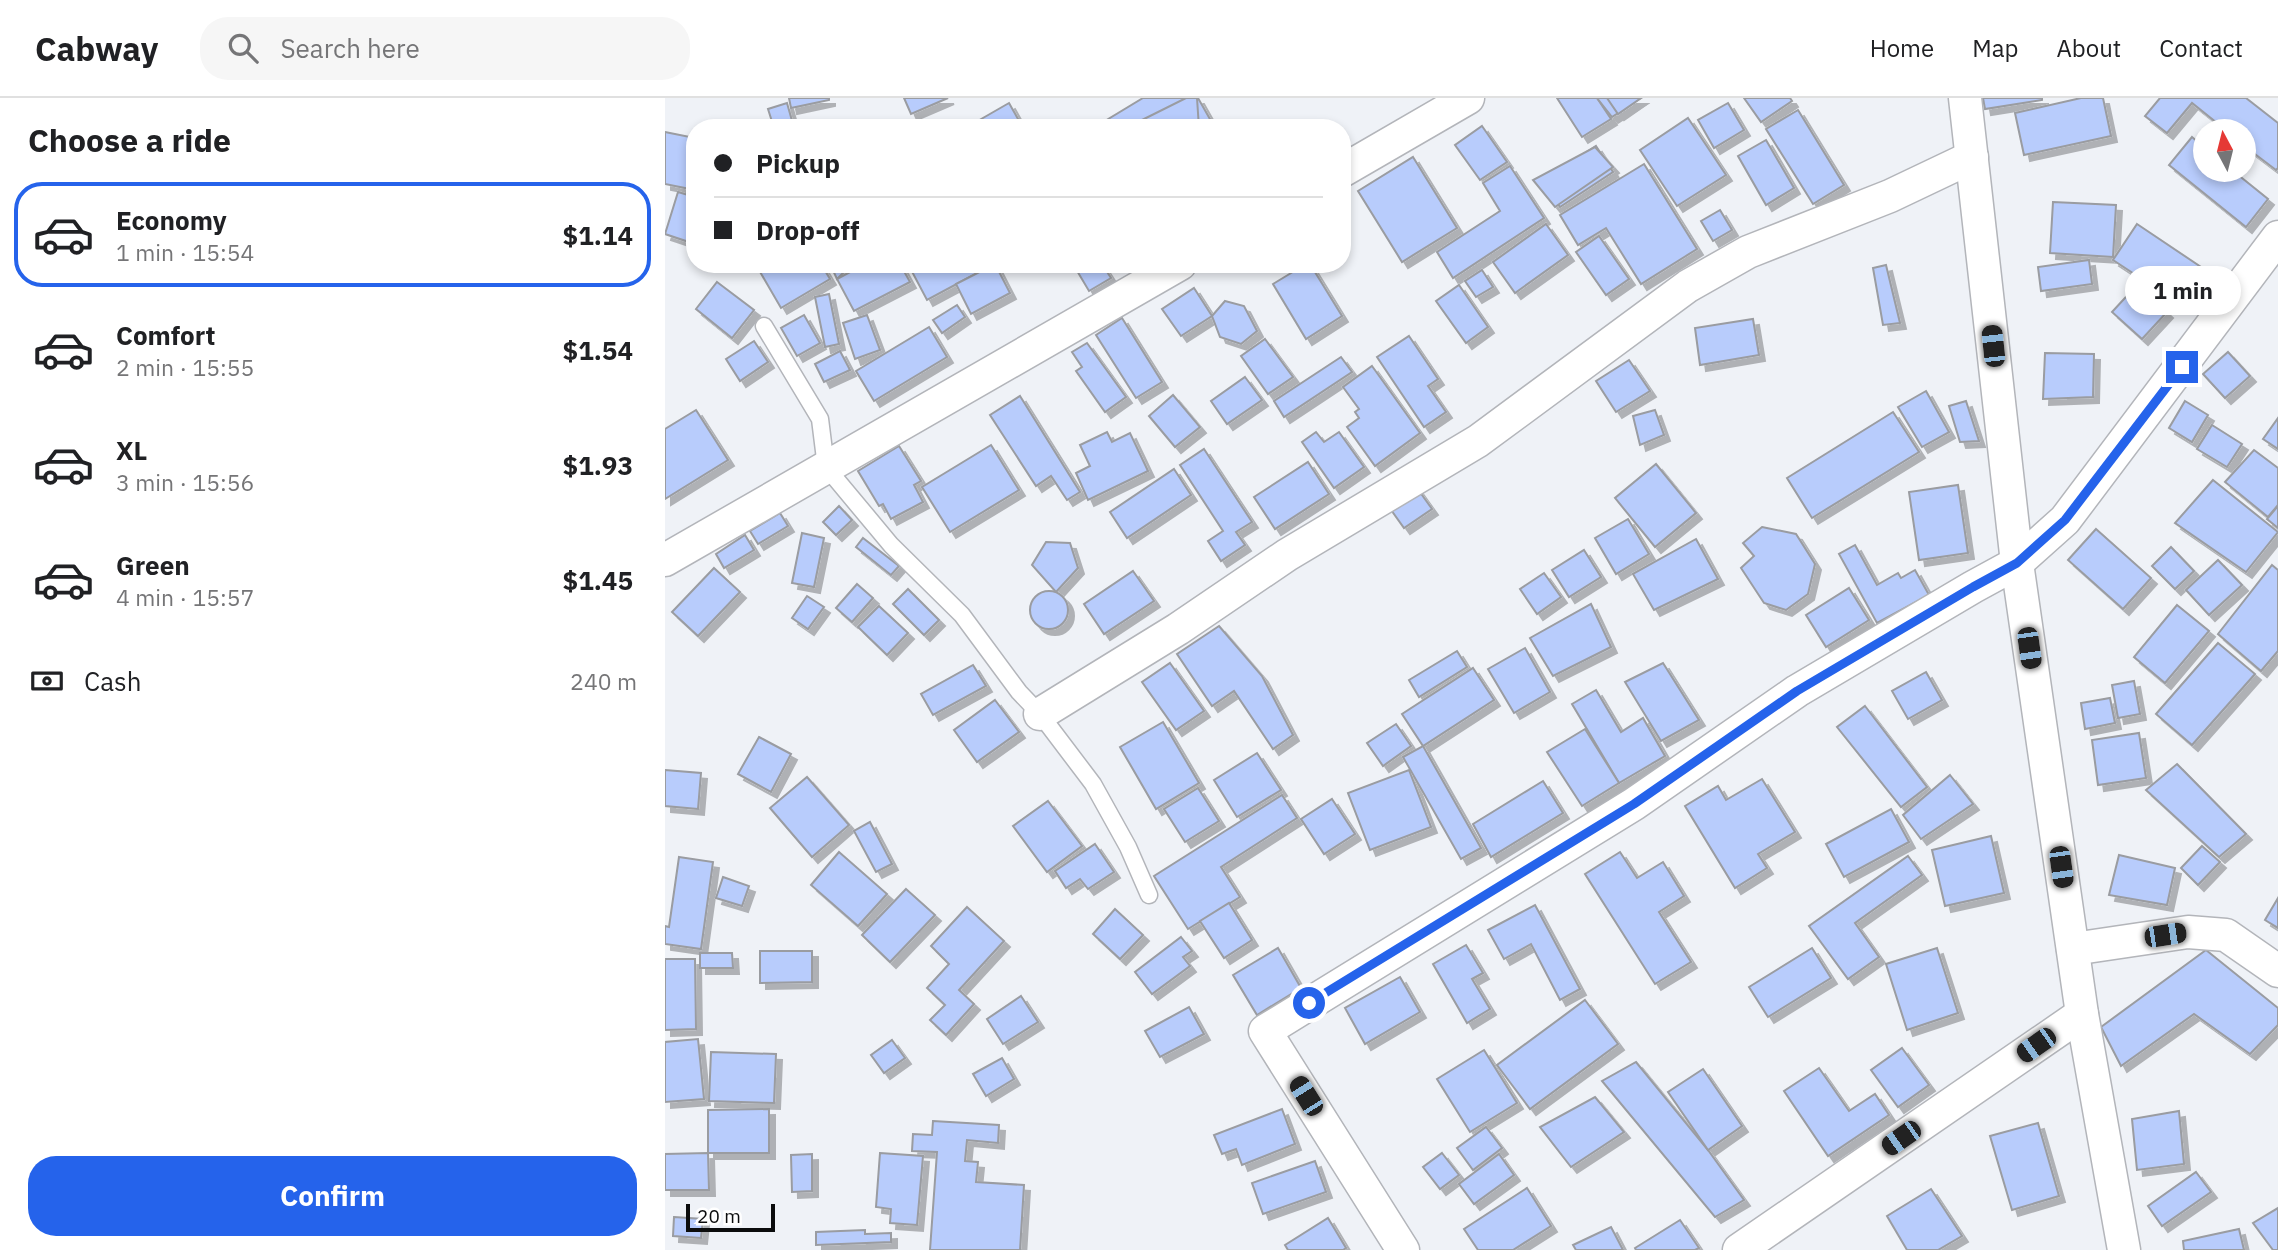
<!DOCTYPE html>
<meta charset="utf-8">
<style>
body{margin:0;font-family:"IBM Plex Sans",sans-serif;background:#f6f6f6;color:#202124;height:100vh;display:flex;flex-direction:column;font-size:26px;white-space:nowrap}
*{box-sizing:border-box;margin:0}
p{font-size:23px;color:#757577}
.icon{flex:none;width:38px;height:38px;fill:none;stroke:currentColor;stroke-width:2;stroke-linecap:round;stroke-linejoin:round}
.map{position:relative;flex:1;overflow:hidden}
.details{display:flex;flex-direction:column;background:#fff;width:665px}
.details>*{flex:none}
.hud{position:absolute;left:21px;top:21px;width:665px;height:154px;border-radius:28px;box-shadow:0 4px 10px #0003;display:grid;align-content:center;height:154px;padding:0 28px;background:#fff}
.needle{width:46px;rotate:353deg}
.fabs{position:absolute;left:1528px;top:21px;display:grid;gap:14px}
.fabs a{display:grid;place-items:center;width:63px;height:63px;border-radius:50%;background:#fff;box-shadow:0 4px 10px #0003;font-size:35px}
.scale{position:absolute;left:21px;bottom:18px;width:89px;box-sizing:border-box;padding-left:7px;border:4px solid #0b0c0d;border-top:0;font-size:19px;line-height:24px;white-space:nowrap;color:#0b0c0d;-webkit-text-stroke:5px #fff;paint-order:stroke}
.end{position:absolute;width:32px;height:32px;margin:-16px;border:9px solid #2563eb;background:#fff;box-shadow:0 0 0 4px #fff}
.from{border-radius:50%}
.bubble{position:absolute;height:49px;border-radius:24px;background:#fff;box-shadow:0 4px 10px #0003;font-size:23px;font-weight:800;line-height:49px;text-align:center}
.car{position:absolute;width:21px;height:42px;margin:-21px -10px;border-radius:9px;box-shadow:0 0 5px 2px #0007;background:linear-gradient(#222 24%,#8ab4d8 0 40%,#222 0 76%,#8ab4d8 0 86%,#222 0)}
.hud b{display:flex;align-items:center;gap:24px;height:66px;font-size:26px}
.hud b+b{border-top:2px solid #e0e0e0}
.hud i{width:18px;height:18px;background:#202124}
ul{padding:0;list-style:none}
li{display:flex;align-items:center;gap:21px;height:105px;margin:0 14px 10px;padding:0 14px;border:4px solid transparent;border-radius:28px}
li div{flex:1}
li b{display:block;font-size:26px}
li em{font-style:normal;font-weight:800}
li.current{border-color:#2563eb}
li>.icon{width:63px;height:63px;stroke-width:1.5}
h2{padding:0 28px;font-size:32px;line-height:84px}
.pay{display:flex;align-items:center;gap:18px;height:77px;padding:0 28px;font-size:26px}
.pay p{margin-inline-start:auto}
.button{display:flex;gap:14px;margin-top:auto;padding:14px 28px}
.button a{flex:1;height:80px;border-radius:28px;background:#2563eb;color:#fff;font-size:28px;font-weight:800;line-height:80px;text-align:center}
header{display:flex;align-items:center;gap:42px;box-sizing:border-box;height:98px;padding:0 35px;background:#fff;border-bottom:2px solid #e0e0e0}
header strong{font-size:33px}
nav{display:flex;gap:38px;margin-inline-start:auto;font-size:24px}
.search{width:490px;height:63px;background:#f6f6f6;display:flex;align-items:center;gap:18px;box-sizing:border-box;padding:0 24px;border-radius:28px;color:#757577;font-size:26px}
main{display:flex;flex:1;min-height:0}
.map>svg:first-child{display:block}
.building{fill:#b8ccfc;stroke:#9a9ca1;stroke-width:2;filter:url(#shadow)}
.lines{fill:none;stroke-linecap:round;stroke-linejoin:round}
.service-casing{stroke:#b3b5ba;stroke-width:19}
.minor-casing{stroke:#b3b5ba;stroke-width:35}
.service{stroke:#fff;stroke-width:16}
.minor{stroke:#fff;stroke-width:32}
.route{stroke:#2563eb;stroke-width:9}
</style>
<header>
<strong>Cabway</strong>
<div class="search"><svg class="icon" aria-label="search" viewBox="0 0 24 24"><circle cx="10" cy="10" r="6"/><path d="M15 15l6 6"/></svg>Search here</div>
<nav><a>Home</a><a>Map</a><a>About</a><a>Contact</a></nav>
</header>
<main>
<section class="details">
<h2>Choose a ride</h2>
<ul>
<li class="current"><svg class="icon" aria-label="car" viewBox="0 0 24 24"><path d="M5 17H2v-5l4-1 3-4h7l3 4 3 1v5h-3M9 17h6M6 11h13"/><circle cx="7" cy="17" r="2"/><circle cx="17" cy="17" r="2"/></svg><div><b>Economy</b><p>1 min · 15:54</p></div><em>$1.14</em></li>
<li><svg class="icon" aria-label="car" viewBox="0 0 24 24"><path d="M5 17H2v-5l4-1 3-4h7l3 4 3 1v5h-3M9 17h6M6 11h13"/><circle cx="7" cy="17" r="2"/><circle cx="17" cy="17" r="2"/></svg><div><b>Comfort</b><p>2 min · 15:55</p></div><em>$1.54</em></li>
<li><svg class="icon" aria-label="car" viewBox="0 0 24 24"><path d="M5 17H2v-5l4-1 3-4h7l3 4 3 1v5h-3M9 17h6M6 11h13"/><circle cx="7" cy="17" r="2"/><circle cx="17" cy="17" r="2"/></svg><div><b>XL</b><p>3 min · 15:56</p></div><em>$1.93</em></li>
<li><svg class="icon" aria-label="car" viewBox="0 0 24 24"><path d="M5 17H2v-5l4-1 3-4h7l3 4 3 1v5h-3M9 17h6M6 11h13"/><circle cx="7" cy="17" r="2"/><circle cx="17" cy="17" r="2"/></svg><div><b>Green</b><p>4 min · 15:57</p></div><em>$1.45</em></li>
</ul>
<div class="pay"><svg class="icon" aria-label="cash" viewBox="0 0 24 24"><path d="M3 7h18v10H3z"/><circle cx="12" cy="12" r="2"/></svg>Cash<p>240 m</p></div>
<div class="button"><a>Confirm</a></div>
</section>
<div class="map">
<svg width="1613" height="1152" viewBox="0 0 1613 1152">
<defs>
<filter id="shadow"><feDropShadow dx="6" dy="6" stdDeviation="0" flood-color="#0004"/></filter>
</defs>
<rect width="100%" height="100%" fill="#eff2f7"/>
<g class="building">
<polygon points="124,0 164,0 164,2 126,10"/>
<polygon points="239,0 283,0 246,16"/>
<polygon points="478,0 533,0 550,30 438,30 435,26"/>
<polygon points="521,0 532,0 534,30 461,30"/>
<polygon points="892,0 932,0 946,21 917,39"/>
<polygon points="932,0 976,0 947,19"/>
<polygon points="942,0 976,0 953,16"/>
<polygon points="1079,0 1125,0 1127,3 1096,24"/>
<polygon points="1318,0 1377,0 1377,2 1320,11"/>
<polygon points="1416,0 1438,0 1446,38 1359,57 1350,15"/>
<polygon points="1495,0 1581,0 1613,25 1613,70 1611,72 1578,47 1578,33 1562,33 1527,5 1502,35 1480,18"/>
<polygon points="122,5 129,30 109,30 103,11"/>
<polygon points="344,5 358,30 315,30 311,24"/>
<polygon points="1063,5 1079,32 1049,50 1033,22"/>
<polygon points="1133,12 1179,87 1148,106 1101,31"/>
<polygon points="1023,20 1061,77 1012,108 975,52"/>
<polygon points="817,28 842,64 815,82 790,47"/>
<polygon points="0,34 30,40 30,92 0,86"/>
<polygon points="1527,39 1540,50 1540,72 1567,72 1603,101 1581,129 1504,67"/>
<polygon points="1101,42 1129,90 1101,107 1073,58"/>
<polygon points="931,48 948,74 895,109 877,83"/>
<polygon points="930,49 948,69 890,109 868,82"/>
<polygon points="748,59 792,130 737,164 693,93"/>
<polygon points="979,66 1032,151 976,186 941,130 913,147 895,117"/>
<polygon points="845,68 879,120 788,180 772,154 835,113 818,85"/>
<polygon points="13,94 30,99 30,146 0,136"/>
<polygon points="1388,104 1451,107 1448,159 1385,155"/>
<polygon points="1055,112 1067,132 1048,143 1036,123"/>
<polygon points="881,126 903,157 850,195 828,164"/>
<polygon points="1472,126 1542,173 1518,208 1448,162"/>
<polygon points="934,138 964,181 941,197 911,154"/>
<polygon points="1424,162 1427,186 1376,193 1373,169"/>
<polygon points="104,166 156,166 165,181 116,210 94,172"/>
<polygon points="165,166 187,166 172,181"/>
<polygon points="200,166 235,166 245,184 189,213 172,181"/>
<polygon points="243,166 329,166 262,202"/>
<polygon points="330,166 345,195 306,216 291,186"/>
<polygon points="408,166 437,166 446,180 424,193"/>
<polygon points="641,166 645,166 677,218 641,241 608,186"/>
<polygon points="1221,167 1235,225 1218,227 1208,170"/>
<polygon points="817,172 828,189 811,199 800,183"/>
<polygon points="52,184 89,212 67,240 31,211"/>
<polygon points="794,187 823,229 801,245 771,203"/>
<polygon points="1472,187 1502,214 1477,241 1447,214"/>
<polygon points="529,190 547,218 516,238 497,211"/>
<polygon points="164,196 174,246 160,249 150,199"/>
<polygon points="560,203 579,208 592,233 576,246 555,239 547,218"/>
<polygon points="292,207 300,219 277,235 268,222"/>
<polygon points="139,217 155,245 132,258 116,230"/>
<polygon points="202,217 215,252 190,261 178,225"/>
<polygon points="457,220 497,284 471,300 431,237"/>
<polygon points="1088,221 1094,257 1035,267 1030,230"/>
<polygon points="264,229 282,259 209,303 191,273"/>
<polygon points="744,238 773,281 763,288 781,314 759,329 712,259"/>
<polygon points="600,241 628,279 603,296 576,258"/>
<polygon points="89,243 103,264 75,283 61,261"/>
<polygon points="422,245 461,299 440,314 411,273 417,269 407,254"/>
<polygon points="175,253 185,272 159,284 150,266"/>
<polygon points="1563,254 1585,278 1560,300 1538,276"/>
<polygon points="1380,255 1429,256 1428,299 1378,301"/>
<polygon points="676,259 687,274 619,319 609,303"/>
<polygon points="964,262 985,293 951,314 931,283"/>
<polygon points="707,268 755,335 710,368 682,329 694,320 690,314 694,311 678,289"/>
<polygon points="580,279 597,302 562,326 546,303"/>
<polygon points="1261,293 1284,334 1257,349 1233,309"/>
<polygon points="508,297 535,329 510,349 484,318"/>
<polygon points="355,298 415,394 402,402 386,378 371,388 325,317"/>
<polygon points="1301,303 1314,343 1295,344 1284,308"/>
<polygon points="1520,303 1543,317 1527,344 1504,330"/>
<polygon points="31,312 63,362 0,401 0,331"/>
<polygon points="990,312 999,337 975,347 968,318"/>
<polygon points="1228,314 1254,354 1147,420 1122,380"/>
<polygon points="1613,320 1613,351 1598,341"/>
<polygon points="1547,327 1577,346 1562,369 1532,351"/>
<polygon points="442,334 447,344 465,335 483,373 423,402 411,375 425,368 415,347"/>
<polygon points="651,334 659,344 674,334 699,369 669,390 637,344"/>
<polygon points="326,347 354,392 285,434 257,389"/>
<polygon points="234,348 256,383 249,387 258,404 226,421 218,406 214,408 193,373"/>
<polygon points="539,351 587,424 571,434 580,447 556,463 543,443 558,433 515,367"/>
<polygon points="1589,352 1613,370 1613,407 1603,419 1560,384"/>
<polygon points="643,364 664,396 610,431 589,399"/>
<polygon points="991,366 1031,415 990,449 950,400"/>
<polygon points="509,371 526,397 462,440 445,414"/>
<polygon points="1548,382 1613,434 1581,474 1510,425"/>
<polygon points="1293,387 1303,455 1254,462 1244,394"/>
<polygon points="752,390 767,411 739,430 724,409"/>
<polygon points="174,408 187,422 171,437 158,424"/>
<polygon points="1613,408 1613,430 1602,421"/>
<polygon points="115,415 123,428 93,446 85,433"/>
<polygon points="963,421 984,456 951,476 930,440"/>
<polygon points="1097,429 1131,436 1150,466 1143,496 1121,512 1099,505 1076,470 1089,458 1078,445"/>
<polygon points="1431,431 1486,480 1458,511 1403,462"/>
<polygon points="137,435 159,440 149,489 127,485"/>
<polygon points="80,437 89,452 59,470 51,456"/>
<polygon points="198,440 234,468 226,477 191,449"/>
<polygon points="1031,441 1053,481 989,512 968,476"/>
<polygon points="381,444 405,445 413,470 391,494 367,467"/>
<polygon points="1190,447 1212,487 1233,475 1236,480 1250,472 1264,497 1212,525 1174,456"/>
<polygon points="1506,449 1529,473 1510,491 1487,468"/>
<polygon points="919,452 936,479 904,499 887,472"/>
<polygon points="1553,462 1577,487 1544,517 1521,492"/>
<polygon points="1607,467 1613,472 1613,553 1596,573 1553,536"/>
<polygon points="49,470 75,494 33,538 7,514"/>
<polygon points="468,473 489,503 439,536 419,506"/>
<polygon points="879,475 896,499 872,516 855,491"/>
<polygon points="192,486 208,500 187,524 171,510"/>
<polygon points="1184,490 1204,522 1161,549 1141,517"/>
<polygon points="243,491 274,522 259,537 228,506"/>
<circle cx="384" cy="512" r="19"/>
<polygon points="142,498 159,509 143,531 127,520"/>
<polygon points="926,506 946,549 888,578 865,540"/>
<polygon points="1512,507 1544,533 1500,585 1469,559"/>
<polygon points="214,508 243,535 222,557 193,529"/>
<polygon points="554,528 597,578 628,637 608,651 569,593 547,608 512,556"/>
<polygon points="1553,545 1590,576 1527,647 1491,616"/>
<polygon points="860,550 885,594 849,615 823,571"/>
<polygon points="792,553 802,569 754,599 744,582"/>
<polygon points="505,565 539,613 511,632 477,584"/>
<polygon points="998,565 1034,622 996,643 960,584"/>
<polygon points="308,567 321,588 268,617 256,596"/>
<polygon points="808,570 829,602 758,648 737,616"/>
<polygon points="1261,574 1277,602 1243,621 1227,593"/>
<polygon points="1469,583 1475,616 1453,620 1447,587"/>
<polygon points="931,592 956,634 978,620 1000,658 954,685 907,606"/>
<polygon points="1445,600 1450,625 1420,631 1416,605"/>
<polygon points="330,602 354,634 312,664 289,632"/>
<polygon points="1200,608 1262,689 1236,709 1172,629"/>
<polygon points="498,624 534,685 491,711 455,649"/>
<polygon points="731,626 746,648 718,668 702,645"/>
<polygon points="920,631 954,685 917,708 882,654"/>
<polygon points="1474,635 1481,680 1433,687 1427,642"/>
<polygon points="94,639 126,656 106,694 73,676"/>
<polygon points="758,648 816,750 796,761 738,659"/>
<polygon points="592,655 616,692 572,719 549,682"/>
<polygon points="1512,666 1581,736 1554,759 1481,692"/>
<polygon points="0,672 36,675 33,711 0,708"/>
<polygon points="744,672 766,729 705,752 683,695"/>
<polygon points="1285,677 1308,706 1256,741 1238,717"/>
<polygon points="142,679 184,727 147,759 105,710"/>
<polygon points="1097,681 1130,734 1093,756 1102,770 1070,790 1020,708 1053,688 1061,702"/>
<polygon points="878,683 898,715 826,759 808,726"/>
<polygon points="533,690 554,723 520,744 499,711"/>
<polygon points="617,697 632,720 556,769 575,799 523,831 489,778"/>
<polygon points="667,701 690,736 659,756 636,721"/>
<polygon points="383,703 417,748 382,774 348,728"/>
<polygon points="1226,711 1244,744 1179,779 1161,746"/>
<polygon points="205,724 227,766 211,774 189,733"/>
<polygon points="1326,738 1339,795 1280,808 1267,752"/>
<polygon points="430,746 449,774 423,791 415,781 401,790 390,773"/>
<polygon points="1537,748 1555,764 1533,787 1516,770"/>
<polygon points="174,754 222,796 193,828 146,787"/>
<polygon points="955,754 972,780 998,764 1019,798 994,814 1026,864 990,886 920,776"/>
<polygon points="1454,757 1510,770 1502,807 1444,797"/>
<polygon points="1243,758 1257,777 1190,825 1214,859 1183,881 1144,828"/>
<polygon points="14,759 48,764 36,851 0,846 0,828 4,829"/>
<polygon points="58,779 84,788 77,808 51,800"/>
<polygon points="241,791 270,817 225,864 197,837"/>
<polygon points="1613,800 1613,830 1600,822"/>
<polygon points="564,805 587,842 559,860 535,823"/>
<polygon points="870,807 915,891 895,902 866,846 839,861 823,832"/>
<polygon points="302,809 339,843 294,892 309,906 281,937 265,922 280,907 262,890 284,866 266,848"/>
<polygon points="450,811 478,837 455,861 428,836"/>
<polygon points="516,839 527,853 518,859 525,868 487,896 470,874"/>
<polygon points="801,847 818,875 807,881 825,911 802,925 768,866"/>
<polygon points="613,850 636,890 592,917 568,877"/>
<polygon points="1147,850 1166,880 1103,919 1084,889"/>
<polygon points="1272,850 1293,915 1242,932 1221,866"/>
<polygon points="1541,852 1613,910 1613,927 1585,956 1529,916 1456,968 1436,929"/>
<polygon points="95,853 147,853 147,884 95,885"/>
<polygon points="35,855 67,855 68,870 35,870"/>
<polygon points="0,861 30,861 31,931 0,932"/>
<polygon points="735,879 755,914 700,946 680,910"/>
<polygon points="356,898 373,924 338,946 322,921"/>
<polygon points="920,902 953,946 865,1011 832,967"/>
<polygon points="524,909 539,936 495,959 480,933"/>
<polygon points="33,941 39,1001 0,1004 0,944"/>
<polygon points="227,942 240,960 219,975 206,957"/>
<polygon points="1237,950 1264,987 1233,1009 1206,972"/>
<polygon points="819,952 852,1005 805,1034 772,981"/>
<polygon points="46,954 111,956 109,1005 44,1003"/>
<polygon points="337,960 349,981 321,998 308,976"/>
<polygon points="971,964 1043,1052 1079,1102 1050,1119 937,983"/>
<polygon points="1154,970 1184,1013 1210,996 1224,1017 1163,1058 1119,993"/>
<polygon points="1038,971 1077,1028 1043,1052 1003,994"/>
<polygon points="930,999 959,1034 906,1069 875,1029"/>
<polygon points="104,1011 104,1055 43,1055 43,1012"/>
<polygon points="617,1011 630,1046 577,1067 571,1051 557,1056 549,1037"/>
<polygon points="1514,1013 1519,1066 1472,1072 1467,1021"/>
<polygon points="268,1023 334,1027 333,1045 302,1042 300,1063 313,1064 311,1084 359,1087 355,1152 265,1152 272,1054 247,1053 248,1036 267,1037"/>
<polygon points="1373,1025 1394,1098 1347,1112 1325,1038"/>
<polygon points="821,1029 837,1050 808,1072 792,1050"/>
<polygon points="43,1055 44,1092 0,1092 0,1056"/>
<polygon points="215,1055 258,1058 252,1127 225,1125 226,1111 211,1109"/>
<polygon points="777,1055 794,1077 775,1091 758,1069"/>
<polygon points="147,1056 147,1093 127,1094 126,1057"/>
<polygon points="834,1056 849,1077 809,1106 794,1086"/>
<polygon points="650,1063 661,1094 598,1116 587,1085"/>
<polygon points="1531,1074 1546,1094 1497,1128 1483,1108"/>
<polygon points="862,1090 886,1128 848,1152 813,1152 799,1131"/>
<polygon points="1266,1091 1297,1138 1273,1152 1242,1152 1222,1118"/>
<polygon points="1613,1110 1613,1152 1608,1152 1588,1125"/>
<polygon points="9,1119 38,1121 36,1140 8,1138"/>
<polygon points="663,1120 681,1150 678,1152 623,1152 620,1147"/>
<polygon points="1015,1122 1034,1150 1030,1152 971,1152 970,1150"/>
<polygon points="946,1129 958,1152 911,1152 908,1147"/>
<polygon points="1574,1131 1579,1152 1519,1152 1518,1143"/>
<polygon points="200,1132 200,1136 226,1135 226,1144 151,1147 151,1134"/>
</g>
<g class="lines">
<g class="service-casing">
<polyline id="service" points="99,228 155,321 161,369 226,447 297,517 354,594 375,616 428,686 463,749 484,797"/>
</g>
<g class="minor-casing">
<g id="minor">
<polyline points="1300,0 1352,465 1417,916 1459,1152"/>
<polyline points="677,73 803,0"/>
<polyline points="0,462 515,166"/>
<polyline points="375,616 513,531 622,457 813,343 1023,188 1083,154 1225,98 1307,59"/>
<polyline points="1408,851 1523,834 1561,837 1613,873"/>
<polyline points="738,1152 600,933 969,706 1132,593 1308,489 1352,465 1400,422 1613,139"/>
<polyline points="1074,1152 1417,916"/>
</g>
</g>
<use href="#service" class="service"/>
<use href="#minor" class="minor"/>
</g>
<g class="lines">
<polyline class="route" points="644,905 969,706 1132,593 1308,489 1352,465 1400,422 1517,269"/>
</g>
</svg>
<div class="fabs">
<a><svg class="needle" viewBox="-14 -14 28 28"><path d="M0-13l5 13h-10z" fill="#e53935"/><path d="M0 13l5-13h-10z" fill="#757577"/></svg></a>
</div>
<div class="scale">20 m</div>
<i class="end from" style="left:644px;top:905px"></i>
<i class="end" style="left:1517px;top:269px"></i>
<div class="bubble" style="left:1460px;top:168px;width:116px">1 min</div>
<i class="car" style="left:1328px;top:248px;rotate:354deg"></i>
<i class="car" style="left:1364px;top:550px;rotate:172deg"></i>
<i class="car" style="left:1396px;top:769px;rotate:172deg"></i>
<i class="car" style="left:1500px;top:837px;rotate:81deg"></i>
<i class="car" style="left:1371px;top:947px;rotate:235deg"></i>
<i class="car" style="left:641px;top:998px;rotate:328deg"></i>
<i class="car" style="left:1236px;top:1040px;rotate:235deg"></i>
<div class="hud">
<b><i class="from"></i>Pickup</b>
<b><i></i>Drop-off</b>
</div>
</div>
</main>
